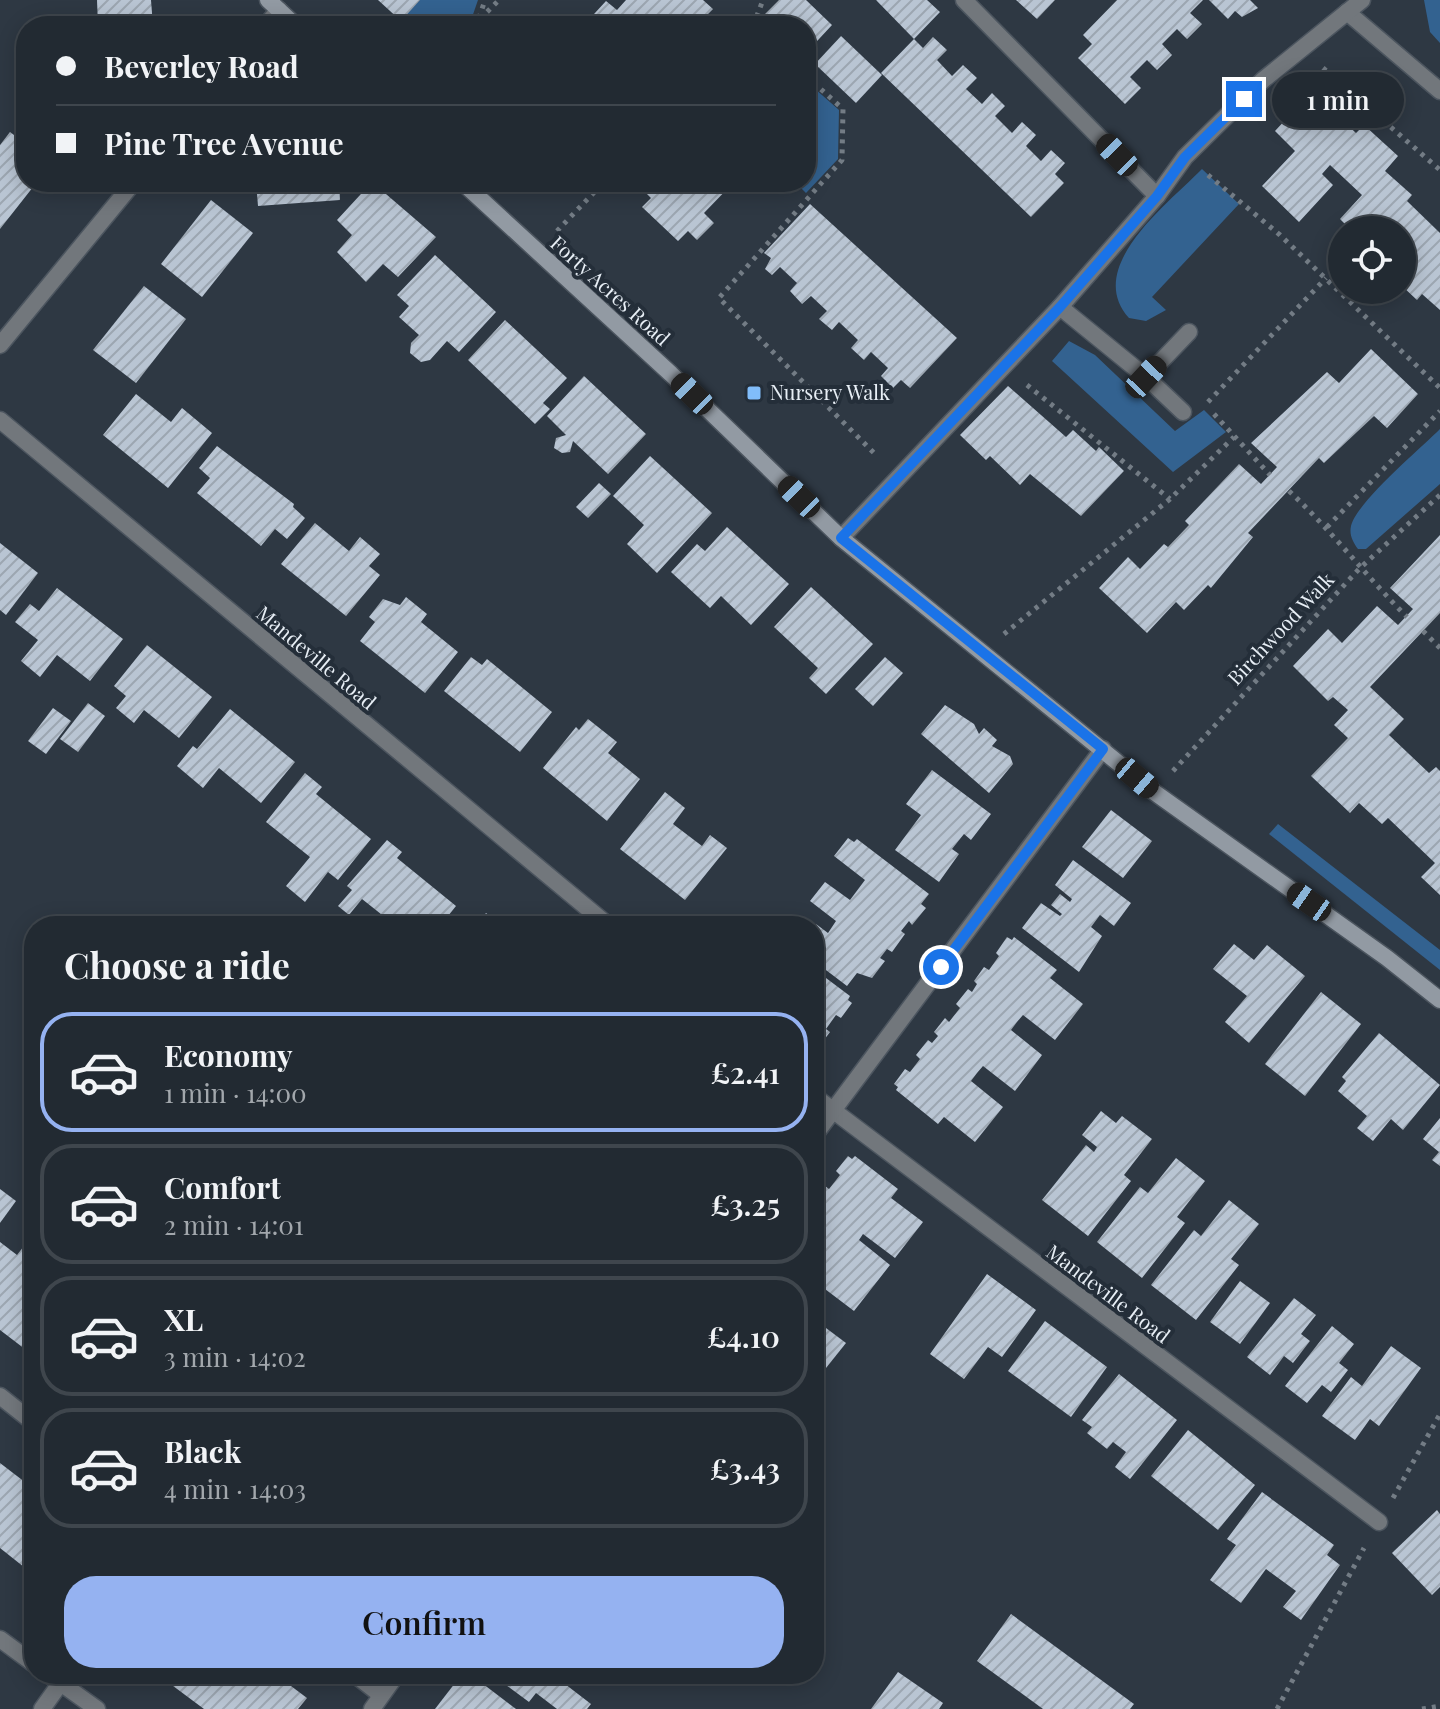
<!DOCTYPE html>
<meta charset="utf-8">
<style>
body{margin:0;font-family:"Playfair Display",serif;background:#2e363e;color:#f1f3f6;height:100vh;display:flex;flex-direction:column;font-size:30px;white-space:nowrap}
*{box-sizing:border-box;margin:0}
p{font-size:26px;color:#a2a7ac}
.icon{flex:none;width:44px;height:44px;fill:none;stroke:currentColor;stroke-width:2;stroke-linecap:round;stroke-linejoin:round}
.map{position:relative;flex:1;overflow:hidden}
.side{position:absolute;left:24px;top:916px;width:800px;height:768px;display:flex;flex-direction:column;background:#222a32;border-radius:32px;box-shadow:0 4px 20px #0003,0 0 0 2px #3f464d}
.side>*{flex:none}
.top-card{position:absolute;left:16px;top:16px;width:800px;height:176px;border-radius:32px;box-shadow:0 4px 20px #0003,0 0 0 2px #3f464d;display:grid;align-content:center;height:176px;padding:0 40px;background:#222a32}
.fabs{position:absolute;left:1328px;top:216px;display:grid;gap:16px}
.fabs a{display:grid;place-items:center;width:88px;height:88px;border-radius:50%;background:#222a32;box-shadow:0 4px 20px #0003,0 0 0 2px #3f464d;font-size:40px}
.end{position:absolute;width:36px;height:36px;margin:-18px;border:10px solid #1a73e8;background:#fff;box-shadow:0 0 0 4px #fff}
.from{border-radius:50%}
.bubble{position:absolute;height:56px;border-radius:28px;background:#222a32;box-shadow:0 4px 20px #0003,0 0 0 2px #3f464d;font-size:26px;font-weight:600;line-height:56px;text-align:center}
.car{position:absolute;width:24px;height:48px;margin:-24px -12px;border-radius:10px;box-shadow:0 0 6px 2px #0007;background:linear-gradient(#222 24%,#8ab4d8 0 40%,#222 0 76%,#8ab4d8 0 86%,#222 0)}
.top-card b{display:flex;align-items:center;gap:28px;height:76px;font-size:30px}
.top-card b+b{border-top:2px solid #3f464d}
.top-card i{width:20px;height:20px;background:#f1f3f6}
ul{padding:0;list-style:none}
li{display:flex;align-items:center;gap:24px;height:120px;margin:0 16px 12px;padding:0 24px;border:4px solid #3f464d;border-radius:32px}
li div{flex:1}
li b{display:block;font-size:30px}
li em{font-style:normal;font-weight:600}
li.selected{border-color:#95b2f1}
li>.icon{width:72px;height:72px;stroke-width:1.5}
h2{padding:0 40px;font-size:36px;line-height:96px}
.action{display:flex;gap:16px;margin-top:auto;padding:16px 40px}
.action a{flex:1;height:92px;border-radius:32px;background:#95b2f1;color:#111;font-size:32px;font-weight:600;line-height:92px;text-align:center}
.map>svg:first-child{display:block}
.grass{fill:#336290}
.building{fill:url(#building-hatch)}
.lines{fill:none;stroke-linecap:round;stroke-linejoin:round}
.lane-casing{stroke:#4c555f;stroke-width:19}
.street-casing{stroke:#4c555f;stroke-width:19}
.secondary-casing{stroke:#4c555f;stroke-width:19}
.path{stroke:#737c85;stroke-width:5;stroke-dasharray:4 6;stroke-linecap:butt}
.lane{stroke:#72777c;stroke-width:16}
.street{stroke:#72777c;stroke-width:16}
.secondary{stroke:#929aa3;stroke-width:16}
.route{stroke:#1a73e8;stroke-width:10}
.poi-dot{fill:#81bdfa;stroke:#242e39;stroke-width:3}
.labels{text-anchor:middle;stroke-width:8;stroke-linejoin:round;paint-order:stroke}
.street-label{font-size:20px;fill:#e7eef5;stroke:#242e39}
.poi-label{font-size:20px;fill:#e7eef5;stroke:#242e39;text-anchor:start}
</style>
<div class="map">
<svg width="1440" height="1709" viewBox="0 0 1440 1709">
<defs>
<pattern id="building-hatch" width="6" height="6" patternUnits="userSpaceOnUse" patternTransform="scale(2)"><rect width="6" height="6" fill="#b9c5d3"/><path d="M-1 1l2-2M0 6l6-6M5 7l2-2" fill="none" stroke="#9ca6b1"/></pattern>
</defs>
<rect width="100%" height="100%" fill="#2e3843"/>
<g class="grass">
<polygon points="420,0 478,0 469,26 395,26"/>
<polygon points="1424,0 1440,0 1440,43 1430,32"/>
<polygon points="806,81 839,110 838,159 806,193 795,182 806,182"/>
<path d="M1202 169 1239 204 1152 297 1166 310 1146 321 1129 318C1083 267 1169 203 1202 169Z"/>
<polygon points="1069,341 1095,355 1175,431 1204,410 1226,432 1173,472 1052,361"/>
<path d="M1440 429V484L1366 549H1358C1353 542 1349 535 1351 526 1356 503 1421 448 1440 429Z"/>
<polygon points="1278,824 1440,950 1440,970 1269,834"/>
</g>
<g class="building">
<polygon points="97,0 151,0 153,26 98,26"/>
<polygon points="378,0 420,0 401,21"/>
<polygon points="626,0 703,0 713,9 697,25 686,14 675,26 583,26 606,1 617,10"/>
<polygon points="779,0 806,0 832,25 806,53 806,26 776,26 764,15"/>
<polygon points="876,0 927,0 940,12 914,39 923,48 933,37 947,50 937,60 952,76 963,65 977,78 966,89 982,104 992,93 1005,106 995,116 1012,133 1022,122 1036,135 1026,146 1041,161 1051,150 1065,163 1055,174 1064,183 1031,217 881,73 914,39"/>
<polygon points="1016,0 1055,0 1037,19"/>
<polygon points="1117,0 1203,0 1190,13 1202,24 1187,39 1177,29 1162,44 1172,55 1157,70 1147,60 1130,77 1141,88 1125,104 1078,58 1092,44 1083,35"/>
<polygon points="1209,0 1250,0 1258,8 1242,17 1235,11 1228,19"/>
<polygon points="564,14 577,26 553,26"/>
<polygon points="841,36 882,75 856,103 815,64"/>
<polygon points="1308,95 1338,124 1342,120 1356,133 1364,125 1398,156 1385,171 1412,195 1407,201 1440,233 1440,310 1422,294 1417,300 1402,286 1402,230 1351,230 1340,219 1362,195 1330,165 1322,174 1333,185 1299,222 1262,186 1295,151 1275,131"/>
<polygon points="10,132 26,144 26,182 37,182 0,229 0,145"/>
<polygon points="256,182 339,182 340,200 258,206"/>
<polygon points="372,182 436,237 398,277 383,264 366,282 337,252 352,235 337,220"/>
<polygon points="648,182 663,185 666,182 734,182 704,213 714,223 697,240 688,231 678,241 642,207 651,198 642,189"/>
<polygon points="211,200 253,233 202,297 161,264"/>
<polygon points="810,204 957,338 910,388 901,380 893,388 881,376 888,368 871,352 864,360 851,348 858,340 839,322 832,330 819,319 827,311 811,296 802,304 790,291 797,283 780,267 772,275 765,269 771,258 764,253"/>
<polygon points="435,255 496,312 459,352 447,341 430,360 421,362 410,353 411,343 419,335 399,317 409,306 397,295"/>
<polygon points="144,286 186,319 136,383 93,350"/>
<polygon points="505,320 567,378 543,403 550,409 535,424 468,360"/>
<polygon points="1371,349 1418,394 1387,428 1374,416 1324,463 1319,458 1248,533 1253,537 1211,588 1208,585 1184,610 1176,602 1147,633 1099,588 1128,557 1140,569 1164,544 1168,547 1189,525 1185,521 1239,464 1261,484 1277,467 1251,443 1327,372 1339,383"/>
<polygon points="584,376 646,434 608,474 573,441 570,452 562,453 554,448 556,438 566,435 547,416"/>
<polygon points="1008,386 1066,437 1073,430 1096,451 1099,447 1124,471 1081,516 1030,474 1020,485 990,456 986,460 960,435"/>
<polygon points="136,394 171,422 182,408 212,433 168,488 103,435"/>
<polygon points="217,446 294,504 293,507 305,518 287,539 275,529 261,546 197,493 210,478 199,468"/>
<polygon points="650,456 712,513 657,573 627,544 644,525 613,496"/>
<polygon points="599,483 611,494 588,518 576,507"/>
<polygon points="315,523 349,551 360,537 380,554 369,566 380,575 346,616 281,564"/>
<polygon points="727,527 789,584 751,625 721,596 710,608 671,572 697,544 705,551"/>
<polygon points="1440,535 1440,613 1370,687 1404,719 1389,735 1429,773 1436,767 1440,771 1440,895 1421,877 1435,863 1412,841 1388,818 1382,824 1359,803 1350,813 1311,776 1348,738 1334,725 1348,710 1333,697 1328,701 1293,666 1328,629 1342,643 1377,606 1398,625 1413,609 1390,588"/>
<polygon points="0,543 38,573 6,615 0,610"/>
<polygon points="811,587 873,644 826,694 809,678 818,668 774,627"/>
<polygon points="57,588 123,639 90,681 57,655 40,677 21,661 38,640 15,622 30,604 39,611"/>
<polygon points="406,597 427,614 421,622 458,652 425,693 360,641 375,622 369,617 383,599 400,605"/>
<polygon points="147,645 212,697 179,738 144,710 134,723 116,708 126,696 114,686"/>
<polygon points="471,657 482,665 487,659 552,712 520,752 444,691"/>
<polygon points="885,657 903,673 873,706 855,689"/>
<polygon points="88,703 105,716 78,752 60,739"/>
<polygon points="945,705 974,724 979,734 984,728 997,740 992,746 1010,756 1013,764 989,793 921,734"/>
<polygon points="53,708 71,721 46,754 28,741"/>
<polygon points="230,709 295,762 261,803 219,768 203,788 177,766 193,746 197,749"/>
<polygon points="588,719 617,742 608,753 640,779 607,821 543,768 576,727 579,730"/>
<polygon points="932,770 991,814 971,840 964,834 952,849 959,854 939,882 895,850 921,815 906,804"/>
<polygon points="305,773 322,787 316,794 371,839 338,880 328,872 305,902 286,886 310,857 266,822"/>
<polygon points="665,792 685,808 673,824 702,846 710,835 727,848 685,900 620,849"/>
<polygon points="1111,810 1152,841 1123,878 1082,847"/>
<polygon points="848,838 854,842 857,839 929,894 921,904 926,908 912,925 909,921 901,931 905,934 892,952 887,949 880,958 885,961 872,978 857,973 847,986 814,961 814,926 816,924 828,933 836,921 810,901 825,882 850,900 865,880 834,856"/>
<polygon points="387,840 402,852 397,858 456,906 440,926 396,926 362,899 349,915 338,906 352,890 347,886"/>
<polygon points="1073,860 1131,903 1114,926 1100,915 1091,927 1102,936 1079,972 1022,928 1041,903 1060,916 1062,914 1051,905 1060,894 1070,902 1072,899 1055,885"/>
<polygon points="486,913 502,926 476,926"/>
<polygon points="1007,937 1012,940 1014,937 1057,970 1050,978 1083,1004 1055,1040 1023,1015 1017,1022 1011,1030 1042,1055 1015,1091 983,1066 977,1073 971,1081 1003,1107 975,1142 944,1117 938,1124 896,1090 898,1087 894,1084 905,1069 910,1072 920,1059 916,1055 928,1040 932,1043 938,1036 934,1032 945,1018 949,1022 960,1008 956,1004 968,989 972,992 977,984 974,981 984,967 989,970 999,956 996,953"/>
<polygon points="1234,944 1254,960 1267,945 1305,976 1249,1043 1225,1022 1247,996 1213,969"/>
<polygon points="814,969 850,996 848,1000 852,1003 841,1018 836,1015 826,1029 830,1032 818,1048 814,1044"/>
<polygon points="1321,992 1361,1024 1305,1096 1265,1064"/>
<polygon points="1379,1033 1440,1085 1403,1130 1391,1119 1373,1141 1357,1128 1367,1116 1338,1091 1346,1081 1342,1077"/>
<polygon points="1101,1111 1116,1123 1122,1116 1152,1139 1124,1175 1131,1181 1088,1236 1042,1200 1086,1145 1094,1152 1097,1147 1082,1135"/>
<polygon points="1440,1118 1440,1166 1432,1160 1439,1152 1423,1139"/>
<polygon points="848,1156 852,1159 855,1156 898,1189 891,1198 923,1222 895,1258 863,1234 859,1240 890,1265 854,1311 821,1286 814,1294 814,1210 818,1204 814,1200 825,1186 829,1189 840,1175 836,1171"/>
<polygon points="1176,1158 1205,1181 1177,1217 1185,1223 1142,1278 1097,1242 1140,1187 1148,1193"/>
<polygon points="0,1189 16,1201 0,1223"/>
<polygon points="1229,1200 1259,1224 1231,1259 1239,1265 1196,1320 1151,1285 1194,1230 1201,1236"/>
<polygon points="34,1233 34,1356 0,1330 0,1242 17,1255"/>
<polygon points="987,1274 1036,1310 1002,1357 988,1347 964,1379 930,1354"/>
<polygon points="1240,1281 1270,1303 1240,1344 1210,1322"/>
<polygon points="1294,1298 1316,1315 1301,1334 1310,1341 1293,1363 1284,1356 1270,1375 1247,1357"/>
<polygon points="814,1319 846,1343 826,1368 814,1359"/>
<polygon points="1045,1321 1107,1367 1071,1417 1008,1371"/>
<polygon points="1332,1326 1354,1344 1339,1363 1348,1370 1331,1392 1322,1385 1307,1403 1285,1386"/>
<polygon points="1391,1346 1421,1368 1379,1426 1370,1419 1355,1440 1322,1416 1351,1377 1362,1386"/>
<polygon points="1119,1374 1177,1420 1130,1479 1115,1467 1126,1452 1113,1442 1107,1449 1087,1433 1092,1427 1082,1420"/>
<polygon points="1188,1430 1255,1485 1218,1530 1151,1476"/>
<polygon points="0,1463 34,1489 34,1575 0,1548"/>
<polygon points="1262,1492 1334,1545 1327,1555 1340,1565 1301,1620 1283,1607 1296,1591 1266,1569 1241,1603 1210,1580 1236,1545 1227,1539"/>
<polygon points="1437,1510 1440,1514 1440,1587 1432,1595 1392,1553"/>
<polygon points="1011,1614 1134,1704 1130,1709 1043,1709 977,1661"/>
<polygon points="898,1672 943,1703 939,1709 871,1709"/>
<polygon points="157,1674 275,1674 307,1698 298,1709 204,1709"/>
<polygon points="462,1674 470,1674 516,1709 435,1709"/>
<polygon points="491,1674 552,1674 591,1704 587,1709 557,1709 536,1693 529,1702"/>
</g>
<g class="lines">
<g class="lane-casing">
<g id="lane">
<polyline points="1347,12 1440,91"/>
<polyline points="1060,307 1146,377 1183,412"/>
<polyline points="1146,377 1189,332"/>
<polyline points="0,1639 34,1664"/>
<polyline points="48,1674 97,1709"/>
</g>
</g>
<g class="street-casing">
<g id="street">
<polyline points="964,0 1157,196"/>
<polyline points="265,26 279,10"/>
<polyline points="0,345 134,182"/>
<polyline points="0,420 609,926"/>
<polyline points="841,538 1060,307 1157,196 1185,157 1263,80 1362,0"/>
<polyline points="814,1096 1379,1522"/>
<polyline points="814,1136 1103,749"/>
<polyline points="0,1396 34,1423"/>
<polyline points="354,1674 381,1695"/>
<polyline points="42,1709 67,1674"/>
<polyline points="372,1709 397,1674"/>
</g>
</g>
<g class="secondary-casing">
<g id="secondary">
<polyline points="268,0 296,26"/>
<polyline points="462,182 671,374 841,538 1154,792 1387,958 1440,1000"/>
</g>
</g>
<g class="path">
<polyline points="479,18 485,0"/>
<polyline points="473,26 499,0"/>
<polyline points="753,26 763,0"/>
<polyline points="1323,68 1440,170"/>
<polyline points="806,76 843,109 842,160 719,298 877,456"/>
<polyline points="1208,175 1280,235 1440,388"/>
<polyline points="557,231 604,182"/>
<polyline points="1027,385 1170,499"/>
<polyline points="1208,402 1326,278"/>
<polyline points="1214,414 1270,475"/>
<path d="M1289 491C1331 530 1366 576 1407 617"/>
<polyline points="1327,527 1440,411"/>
<polyline points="1423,631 1440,648"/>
<polyline points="1004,634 1170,499 1234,437"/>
<polyline points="1173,771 1359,569 1440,495"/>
<polyline points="1393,1498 1440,1414"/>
<polyline points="1277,1709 1364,1548"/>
<polyline points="1422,1709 1440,1706"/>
</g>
<use href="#lane" class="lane"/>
<use href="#street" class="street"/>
<use href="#secondary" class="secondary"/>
</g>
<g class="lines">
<polyline class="route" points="941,967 1103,749 841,538 1060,307 1157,196 1185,157 1244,99"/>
</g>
<rect class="poi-dot" x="746" y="385" width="16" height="16" rx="4"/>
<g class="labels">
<g class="street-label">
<text transform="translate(610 291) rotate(42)" y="7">Forty Acres Road</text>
<text transform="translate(1281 629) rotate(-47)" y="7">Birchwood Walk</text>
<text transform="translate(316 658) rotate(40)" y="7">Mandeville Road</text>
<text transform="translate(1108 1294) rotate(37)" y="7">Mandeville Road</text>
</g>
<g class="poi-label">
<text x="770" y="400">Nursery Walk</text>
</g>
</g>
</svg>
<div class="fabs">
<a><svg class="icon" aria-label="locate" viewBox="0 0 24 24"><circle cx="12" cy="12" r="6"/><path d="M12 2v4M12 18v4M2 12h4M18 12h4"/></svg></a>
</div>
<i class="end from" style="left:941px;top:967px"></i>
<i class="end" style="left:1244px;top:99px"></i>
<div class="bubble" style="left:1272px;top:72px;width:132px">1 min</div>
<i class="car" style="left:1117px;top:155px;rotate:316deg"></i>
<i class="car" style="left:1146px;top:377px;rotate:43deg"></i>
<i class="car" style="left:692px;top:394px;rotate:314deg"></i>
<i class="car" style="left:799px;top:497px;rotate:314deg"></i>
<i class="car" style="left:1137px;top:778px;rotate:130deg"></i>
<i class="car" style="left:1309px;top:902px;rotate:305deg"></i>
<div class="top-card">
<b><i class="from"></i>Beverley Road</b>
<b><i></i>Pine Tree Avenue</b>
</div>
<section class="side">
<h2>Choose a ride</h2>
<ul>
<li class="selected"><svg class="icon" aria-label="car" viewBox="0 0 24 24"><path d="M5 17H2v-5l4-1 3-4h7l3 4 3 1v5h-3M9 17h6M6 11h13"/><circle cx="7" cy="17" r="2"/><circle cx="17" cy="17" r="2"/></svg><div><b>Economy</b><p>1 min · 14:00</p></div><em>£2.41</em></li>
<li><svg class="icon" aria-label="car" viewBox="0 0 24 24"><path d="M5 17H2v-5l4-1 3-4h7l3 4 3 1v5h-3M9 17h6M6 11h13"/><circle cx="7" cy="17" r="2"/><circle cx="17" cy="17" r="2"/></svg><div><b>Comfort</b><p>2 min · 14:01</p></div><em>£3.25</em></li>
<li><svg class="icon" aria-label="car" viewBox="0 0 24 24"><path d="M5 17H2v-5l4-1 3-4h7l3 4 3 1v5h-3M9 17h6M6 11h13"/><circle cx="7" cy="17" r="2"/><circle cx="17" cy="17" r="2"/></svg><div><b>XL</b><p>3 min · 14:02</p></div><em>£4.10</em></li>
<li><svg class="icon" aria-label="car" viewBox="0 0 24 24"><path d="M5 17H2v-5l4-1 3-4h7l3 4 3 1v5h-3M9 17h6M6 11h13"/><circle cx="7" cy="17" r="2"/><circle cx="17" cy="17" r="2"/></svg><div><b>Black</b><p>4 min · 14:03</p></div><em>£3.43</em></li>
</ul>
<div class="action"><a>Confirm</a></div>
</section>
</div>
